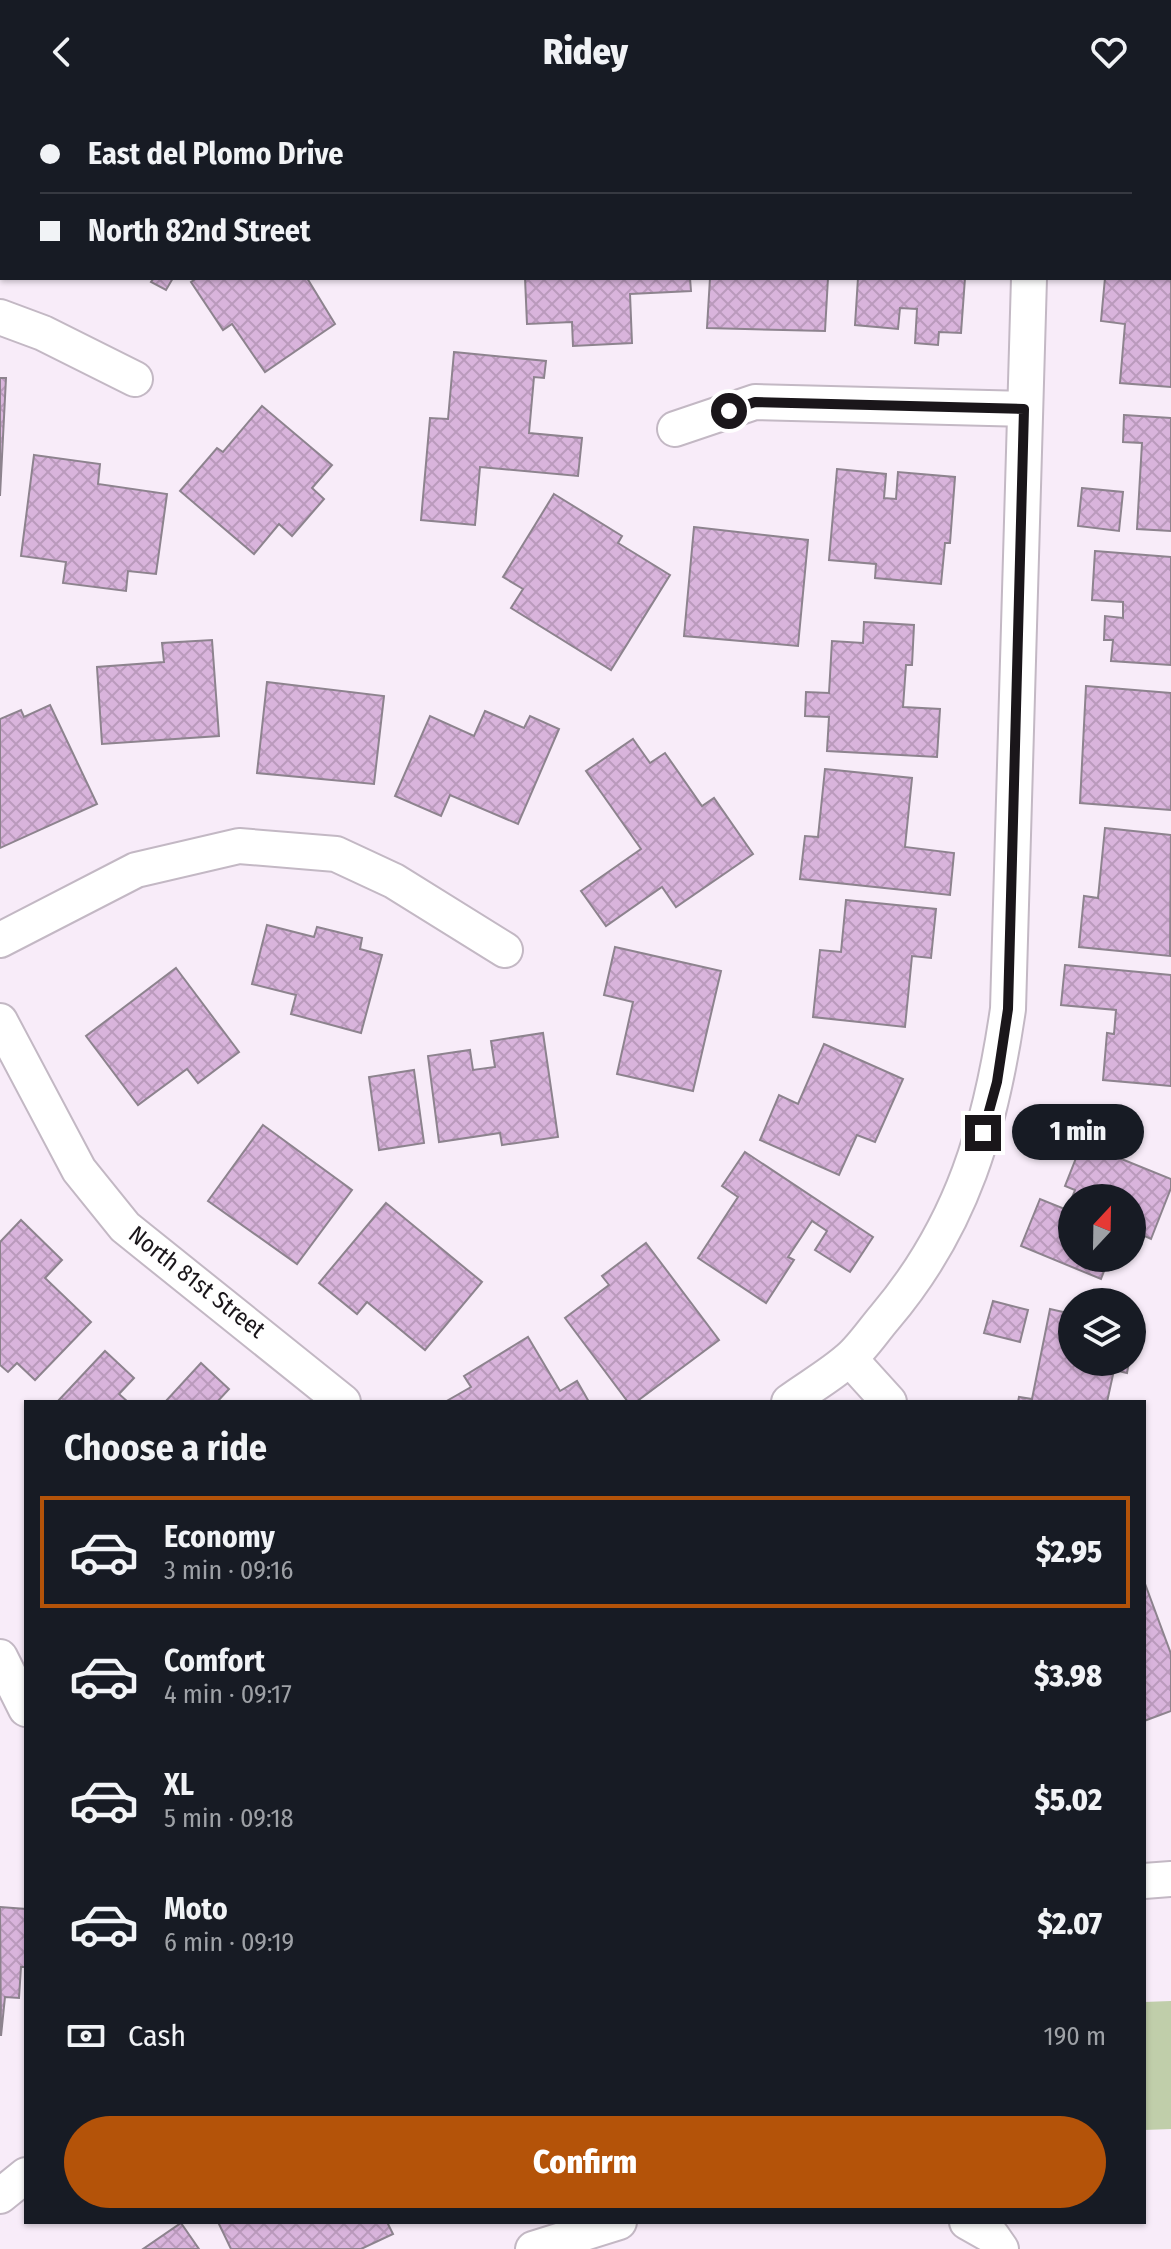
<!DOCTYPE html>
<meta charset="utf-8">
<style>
body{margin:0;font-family:"Fira Sans Condensed",sans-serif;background:#242831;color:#f1f3f6;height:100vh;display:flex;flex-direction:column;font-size:30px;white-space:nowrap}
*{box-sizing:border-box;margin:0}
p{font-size:26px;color:#9ea1a6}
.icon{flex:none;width:44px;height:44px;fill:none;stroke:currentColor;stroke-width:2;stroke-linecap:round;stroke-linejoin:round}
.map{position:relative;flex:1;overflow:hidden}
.side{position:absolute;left:24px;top:1296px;width:1122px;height:824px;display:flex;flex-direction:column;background:#171b24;border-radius:0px;box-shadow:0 2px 6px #0004}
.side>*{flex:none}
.banner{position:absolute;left:0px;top:0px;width:1172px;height:176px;box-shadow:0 2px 6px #0004;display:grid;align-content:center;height:176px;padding:0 40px;background:#171b24}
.needle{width:52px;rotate:22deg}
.fabs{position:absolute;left:1058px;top:1080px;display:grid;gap:16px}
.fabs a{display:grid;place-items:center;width:88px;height:88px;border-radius:50%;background:#171b24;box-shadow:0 2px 6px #0004;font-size:40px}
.end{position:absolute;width:36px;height:36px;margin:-18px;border:10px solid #1a161a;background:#fff;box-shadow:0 0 0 4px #fff}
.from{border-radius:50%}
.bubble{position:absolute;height:56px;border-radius:28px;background:#171b24;box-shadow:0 2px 6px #0004;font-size:26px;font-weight:800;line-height:56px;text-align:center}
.banner b{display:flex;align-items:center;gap:28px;height:76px;font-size:30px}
.banner b+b{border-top:2px solid #363941}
.banner i{width:20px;height:20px;background:#f1f3f6}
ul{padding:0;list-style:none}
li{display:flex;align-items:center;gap:24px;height:112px;margin:0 16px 12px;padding:0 24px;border:4px solid transparent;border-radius:0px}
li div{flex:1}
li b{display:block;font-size:30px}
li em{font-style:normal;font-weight:800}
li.selected{border-color:#b45309}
li>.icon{width:72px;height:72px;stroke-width:1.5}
h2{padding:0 40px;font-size:36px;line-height:96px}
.pay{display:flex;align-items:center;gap:20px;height:88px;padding:0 40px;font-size:30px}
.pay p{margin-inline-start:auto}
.button{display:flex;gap:16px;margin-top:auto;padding:16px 40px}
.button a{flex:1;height:92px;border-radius:48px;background:#b45309;color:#fff;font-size:32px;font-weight:800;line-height:92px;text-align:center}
header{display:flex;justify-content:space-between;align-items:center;height:104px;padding:0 40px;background:#171b24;font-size:36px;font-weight:800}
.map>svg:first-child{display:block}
.green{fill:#c0ceaa}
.building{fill:url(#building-cross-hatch);stroke:#8d838e;stroke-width:2}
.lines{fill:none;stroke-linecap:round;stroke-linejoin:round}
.minor-casing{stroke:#c3b8c4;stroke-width:38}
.minor{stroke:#fff;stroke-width:34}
.route{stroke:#1a161a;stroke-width:10}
.labels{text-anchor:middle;stroke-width:7;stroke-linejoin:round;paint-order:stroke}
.street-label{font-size:24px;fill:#1a161a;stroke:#fff}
</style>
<header><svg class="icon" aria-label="back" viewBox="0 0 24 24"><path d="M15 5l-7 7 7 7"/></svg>Ridey<svg class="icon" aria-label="heart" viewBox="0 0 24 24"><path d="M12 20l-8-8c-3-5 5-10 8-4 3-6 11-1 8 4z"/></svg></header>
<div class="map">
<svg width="1171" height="2145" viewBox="0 0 1171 2145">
<defs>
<pattern id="building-cross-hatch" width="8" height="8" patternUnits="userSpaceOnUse" patternTransform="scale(2)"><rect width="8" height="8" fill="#d9b4dc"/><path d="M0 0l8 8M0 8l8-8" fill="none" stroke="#ba9abc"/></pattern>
</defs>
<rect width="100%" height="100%" fill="#f8ecf9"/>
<polygon class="green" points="1171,1897 1171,2025 1144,2026 1144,1898"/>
<g class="building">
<polygon points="437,0 487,0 437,2"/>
<polygon points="499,0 552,0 552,2"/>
<polygon points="598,0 697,0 697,2"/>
<polygon points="718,0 831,0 718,2"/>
<polygon points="859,0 977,0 976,2"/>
<polygon points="1109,0 1171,0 1171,12 1170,2"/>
<rect x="0" y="18" width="2" height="119"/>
<rect x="1170" y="27" width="1" height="121"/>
<polygon points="1171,171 1171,283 1120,279 1125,220 1101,217 1105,174"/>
<polygon points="154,174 173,174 166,186 151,178"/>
<polygon points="197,174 307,174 335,220 265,268 232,220 223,226 191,178"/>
<polygon points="525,174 690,174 691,187 630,190 632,239 573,242 572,218 527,220"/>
<polygon points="710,174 828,174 825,227 707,224"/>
<polygon points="858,174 965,174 961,229 939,228 938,241 915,239 917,205 900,204 898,225 855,221"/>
<polygon points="454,248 546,257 544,274 534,273 529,329 582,334 578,372 480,363 475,421 421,416 430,314 448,315"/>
<polygon points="0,274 6,274 0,392"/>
<polygon points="262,302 332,361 312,384 324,395 292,432 279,420 254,450 180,387 217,344 223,348"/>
<polygon points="1124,311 1171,314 1171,427 1137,425 1142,339 1123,338"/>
<polygon points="34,351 100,360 98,380 167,390 156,470 128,467 126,487 63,479 66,458 21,452"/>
<polygon points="837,365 886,370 884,394 896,395 898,368 955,373 950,439 945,439 941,480 875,474 876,460 829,456"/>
<polygon points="1082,384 1123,388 1119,427 1078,422"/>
<polygon points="554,390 622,432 618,439 670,471 611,566 511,504 523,485 503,473"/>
<polygon points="694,423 808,436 798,542 684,532"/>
<polygon points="1095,447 1171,453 1171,561 1111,557 1113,536 1104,536 1105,512 1123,514 1123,498 1092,496"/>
<polygon points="864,518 914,521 912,561 906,561 903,603 940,605 937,653 827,647 829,613 805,612 806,588 829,589 832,537 863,539"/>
<polygon points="212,536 219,632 102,640 97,563 164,558 162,539"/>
<polygon points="267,578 384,592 374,680 257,669"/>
<polygon points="1086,582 1171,589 1171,706 1080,699"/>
<polygon points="50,601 97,700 0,744 0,615 21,606 24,613"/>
<polygon points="485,607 524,624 530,612 559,625 518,720 450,691 441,712 395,692 430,612 474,632"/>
<polygon points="633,635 650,659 665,649 702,702 714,694 753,750 676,803 662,783 606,822 581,787 641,745 586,667"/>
<polygon points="825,665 912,674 905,743 954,749 950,791 800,775 805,732 818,733"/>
<polygon points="1105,724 1171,731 1170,852 1079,843 1084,792 1098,794"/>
<polygon points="846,796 936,805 931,854 912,852 905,923 813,913 820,846 841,848"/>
<polygon points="267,821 314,833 317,823 362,834 360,845 382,851 361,929 291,910 296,891 252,880"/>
<polygon points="615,843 721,867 693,987 617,970 633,898 604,891"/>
<polygon points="1065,861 1171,871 1171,982 1103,976 1107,929 1114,930 1116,906 1061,901"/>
<polygon points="176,864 239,948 198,979 187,965 138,1001 86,932"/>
<polygon points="543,929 558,1033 502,1041 500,1029 439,1038 428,952 470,946 473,966 495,963 491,937"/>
<polygon points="824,940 903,975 875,1038 857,1031 839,1071 760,1036 779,991 798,1000"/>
<polygon points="414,966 424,1039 379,1046 369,973"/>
<polygon points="263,1021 352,1086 297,1160 208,1097"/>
<polygon points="1082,1039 1171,1075 1171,1084 1151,1135 1138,1129 1132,1143 1132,1094 1072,1094 1072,1154 1109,1154 1101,1175 1021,1142 1040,1095 1067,1106 1075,1086 1065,1082"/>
<polygon points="745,1048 873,1133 850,1168 815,1146 827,1127 812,1117 788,1153 794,1156 766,1199 698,1154 738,1093 722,1082"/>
<polygon points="386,1099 482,1178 425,1246 367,1198 357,1210 319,1179"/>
<polygon points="21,1116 62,1156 45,1174 91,1218 35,1276 17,1259 8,1268 0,1261 0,1138"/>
<polygon points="646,1139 719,1236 636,1298 628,1298 565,1214 609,1181 602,1172"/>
<polygon points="993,1197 1028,1206 1020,1238 984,1229"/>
<polygon points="1050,1205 1072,1210 1072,1258 1129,1258 1127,1269 1114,1266 1107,1298 1018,1298 1019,1293 1032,1295"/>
<polygon points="528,1233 560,1287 577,1277 589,1298 445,1298 471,1283 464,1272"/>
<polygon points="105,1247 134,1274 119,1290 128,1298 57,1298"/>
<polygon points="201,1259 229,1285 217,1298 165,1298"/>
<polygon points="1144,1477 1171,1550 1171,1607 1144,1617"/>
<polygon points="0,1803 26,1805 26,1863 21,1863 19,1894 5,1893 1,1932"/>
<polygon points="218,2118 387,2118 393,2130 361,2145 231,2145"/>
<polygon points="181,2119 199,2145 143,2145"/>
</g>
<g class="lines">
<g class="minor-casing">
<g id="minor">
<polyline points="1035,2 1035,0"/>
<polyline points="0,213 43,229 135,275"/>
<polyline points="675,325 755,298 1024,305"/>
<polyline points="0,836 136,766 239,742 336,750 394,777 505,846"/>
<polyline points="0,917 79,1066 125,1123 343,1298"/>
<polyline points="850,1255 889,1298"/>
<path d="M789 1298C808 1284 831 1271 849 1255 862 1244 873 1227 885 1213 963 1121 991 1022 1008 905L1029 174"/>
<polyline points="0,1553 26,1605"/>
<polyline points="1144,1777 1171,1775"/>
<polyline points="0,2092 26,2071"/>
<polyline points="967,2118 992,2132 1001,2145"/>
<polyline points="533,2145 619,2118"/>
</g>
</g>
<use href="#minor" class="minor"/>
</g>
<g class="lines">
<polyline class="route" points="729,307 755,298 1024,305 1008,905 997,978 983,1029"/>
</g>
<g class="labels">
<g class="street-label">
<text transform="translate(197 1178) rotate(38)" y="8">North 81st Street</text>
</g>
</g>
</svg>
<div class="fabs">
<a><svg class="needle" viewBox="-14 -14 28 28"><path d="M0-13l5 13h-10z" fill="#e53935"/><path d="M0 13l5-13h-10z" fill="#9ea1a6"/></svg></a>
<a><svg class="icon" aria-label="layers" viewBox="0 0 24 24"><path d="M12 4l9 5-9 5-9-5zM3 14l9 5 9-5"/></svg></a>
</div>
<i class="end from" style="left:729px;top:307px"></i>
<i class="end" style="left:983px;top:1029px"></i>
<div class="bubble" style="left:1012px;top:1000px;width:132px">1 min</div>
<div class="banner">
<b><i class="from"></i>East del Plomo Drive</b>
<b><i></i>North 82nd Street</b>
</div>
<section class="side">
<h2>Choose a ride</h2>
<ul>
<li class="selected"><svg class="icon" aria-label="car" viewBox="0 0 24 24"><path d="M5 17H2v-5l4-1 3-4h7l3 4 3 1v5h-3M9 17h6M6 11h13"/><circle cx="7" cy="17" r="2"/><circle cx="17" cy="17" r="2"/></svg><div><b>Economy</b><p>3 min · 09:16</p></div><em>$2.95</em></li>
<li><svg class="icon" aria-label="car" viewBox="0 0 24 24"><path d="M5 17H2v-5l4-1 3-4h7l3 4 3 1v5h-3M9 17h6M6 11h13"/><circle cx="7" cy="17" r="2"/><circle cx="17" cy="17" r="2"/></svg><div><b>Comfort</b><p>4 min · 09:17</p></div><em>$3.98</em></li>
<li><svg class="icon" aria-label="car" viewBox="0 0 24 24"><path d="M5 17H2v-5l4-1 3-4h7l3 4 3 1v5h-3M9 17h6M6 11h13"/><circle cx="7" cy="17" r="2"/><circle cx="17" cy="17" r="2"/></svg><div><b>XL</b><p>5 min · 09:18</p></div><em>$5.02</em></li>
<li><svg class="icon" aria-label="car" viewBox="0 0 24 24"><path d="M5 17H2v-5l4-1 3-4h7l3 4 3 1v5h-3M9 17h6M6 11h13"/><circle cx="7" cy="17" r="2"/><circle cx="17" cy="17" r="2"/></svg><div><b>Moto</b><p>6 min · 09:19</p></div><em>$2.07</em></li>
</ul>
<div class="pay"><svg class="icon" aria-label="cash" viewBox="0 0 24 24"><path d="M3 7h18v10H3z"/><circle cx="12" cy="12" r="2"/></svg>Cash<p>190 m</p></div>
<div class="button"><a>Confirm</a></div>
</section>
</div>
